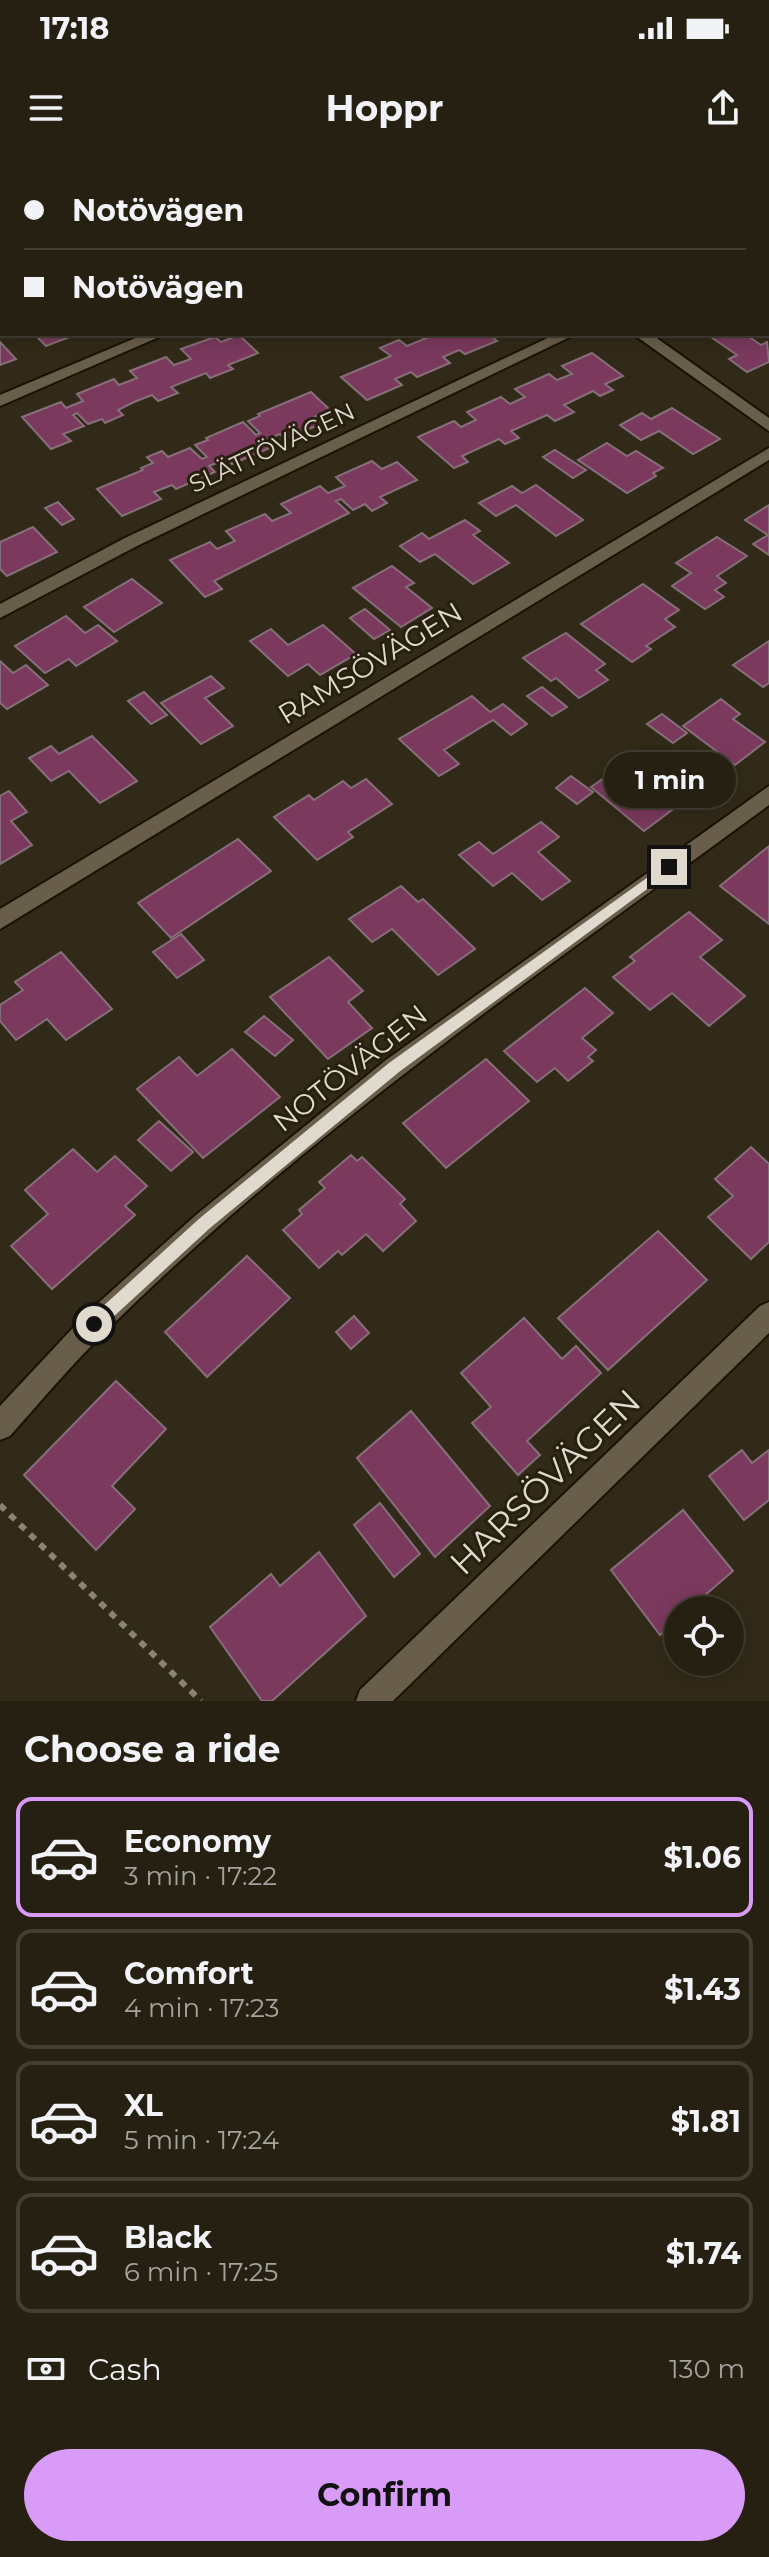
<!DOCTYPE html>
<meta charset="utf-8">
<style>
body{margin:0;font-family:Montserrat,sans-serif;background:#2e281b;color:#f1f3f6;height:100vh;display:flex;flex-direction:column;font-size:30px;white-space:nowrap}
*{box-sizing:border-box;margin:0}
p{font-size:26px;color:#a4a39f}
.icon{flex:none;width:44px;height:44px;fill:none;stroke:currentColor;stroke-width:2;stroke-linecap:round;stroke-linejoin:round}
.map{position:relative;height:1541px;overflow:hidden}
.sheet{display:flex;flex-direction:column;background:#262012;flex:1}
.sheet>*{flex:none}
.guide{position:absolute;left:0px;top:0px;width:770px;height:176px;box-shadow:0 4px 20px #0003,0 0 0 2px #423e32;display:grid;align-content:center;height:176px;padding:0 24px;background:#262012}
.buttons{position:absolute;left:664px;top:1436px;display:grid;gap:16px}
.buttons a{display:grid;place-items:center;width:80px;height:80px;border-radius:50%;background:#262012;box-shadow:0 4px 20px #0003,0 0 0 2px #423e32;font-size:40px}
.end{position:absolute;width:36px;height:36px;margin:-18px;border:10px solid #dfd9ce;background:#111;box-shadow:0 0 0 4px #111}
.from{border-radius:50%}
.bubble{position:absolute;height:56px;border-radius:28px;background:#262012;box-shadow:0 4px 20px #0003,0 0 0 2px #423e32;font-size:26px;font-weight:700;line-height:56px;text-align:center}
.guide b{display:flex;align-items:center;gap:28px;height:76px;font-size:30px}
.guide b+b{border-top:2px solid #423e32}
.guide i{width:20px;height:20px;background:#f1f3f6}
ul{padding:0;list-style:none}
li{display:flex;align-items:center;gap:24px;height:120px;margin:0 16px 12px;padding:0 8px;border:4px solid #423e32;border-radius:16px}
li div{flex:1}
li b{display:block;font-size:30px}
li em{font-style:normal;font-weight:700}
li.active{border-color:#d89bf8}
li>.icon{width:72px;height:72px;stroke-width:1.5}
h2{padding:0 24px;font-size:36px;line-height:96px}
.pay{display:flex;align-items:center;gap:20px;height:88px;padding:0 24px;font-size:30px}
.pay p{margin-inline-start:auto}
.action{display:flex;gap:16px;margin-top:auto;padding:16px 24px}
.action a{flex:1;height:92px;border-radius:48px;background:#d89bf8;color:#111;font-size:32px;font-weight:700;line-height:92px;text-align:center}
.status{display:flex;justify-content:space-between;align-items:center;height:56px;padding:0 40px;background:#262012;direction:ltr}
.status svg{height:22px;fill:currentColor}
header{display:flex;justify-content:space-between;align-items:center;height:104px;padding:0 24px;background:#262012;font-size:36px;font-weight:700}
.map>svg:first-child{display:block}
.building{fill:#7b395e;stroke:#866f7a;stroke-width:2}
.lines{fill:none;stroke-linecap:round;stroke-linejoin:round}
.minor-casing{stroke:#1a1203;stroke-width:4}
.secondary-casing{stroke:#1a1203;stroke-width:4}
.path-far1{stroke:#8b8476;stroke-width:4;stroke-dasharray:4 4;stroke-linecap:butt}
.path{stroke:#8b8476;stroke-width:6;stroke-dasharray:7 7;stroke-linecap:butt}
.minor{fill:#685e4a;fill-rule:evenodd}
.secondary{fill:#5d7767;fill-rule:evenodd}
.route{fill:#dfd9ce}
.labels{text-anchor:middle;stroke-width:6;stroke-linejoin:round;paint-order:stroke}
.far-street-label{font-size:24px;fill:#dfd9ce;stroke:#28200e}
.street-label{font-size:28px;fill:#dfd9ce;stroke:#28200e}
.near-street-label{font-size:34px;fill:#dfd9ce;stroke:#28200e}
</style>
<div class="status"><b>17:18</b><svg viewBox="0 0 49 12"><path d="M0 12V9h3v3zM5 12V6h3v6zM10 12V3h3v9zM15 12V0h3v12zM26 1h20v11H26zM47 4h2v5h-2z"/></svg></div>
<header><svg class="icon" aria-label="menu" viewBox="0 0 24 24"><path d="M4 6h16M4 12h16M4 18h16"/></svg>Hoppr<svg class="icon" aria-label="share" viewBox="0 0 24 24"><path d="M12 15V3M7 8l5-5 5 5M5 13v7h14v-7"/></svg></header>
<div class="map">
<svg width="769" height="1541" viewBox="0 0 769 1541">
<rect width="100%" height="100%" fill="#322a18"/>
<g class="building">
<polygon points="34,174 77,174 46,186"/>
<polygon points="436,174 497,174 491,176 497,181 465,194 459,190 443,197 450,203 417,217 411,212 395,219 402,225 367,240 341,217 391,196 380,188 399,180 407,186"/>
<polygon points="719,174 745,174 761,185 767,182 769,202 747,212 729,199 737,195 711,177"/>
<polygon points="239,175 258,193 228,205 233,209 210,218 206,213 171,227 178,233 158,241 152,235 134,242 118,250 123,255 105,263 102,259 88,264 77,253 73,255 84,266 63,274 71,281 51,289 22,257 61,242 66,248 83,241 77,234 114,219 119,225 137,218 130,211 166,197 174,205 191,199 181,189 215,177 221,182"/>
<polygon points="0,182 16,199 0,205"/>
<polygon points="592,193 623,216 605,224 613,230 600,236 593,231 564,245 574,252 555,261 547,255 511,271 519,278 505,284 499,279 462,296 468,302 454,308 418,277 454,261 461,267 476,260 467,252 501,237 510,244 525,237 515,229 549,214 557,220 572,214 562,206"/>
<polygon points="311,232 330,250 314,257 321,264 285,279 280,274 263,281 270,288 232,304 227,299 209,306 215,312 176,329 172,325 154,332 161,339 122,356 97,329 143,310 141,308 153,303 147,297 162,291 168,297 190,288 202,299 207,297 195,285 208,280 206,278 243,262 256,275 260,273 248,261 260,256 258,254"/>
<polygon points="672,248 720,279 693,294 659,271 641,280 620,265 642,253 651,259"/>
<polygon points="607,283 627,296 636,291 663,308 653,313 656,316 627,333 578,300"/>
<polygon points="555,290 586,310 573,318 543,297"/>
<polygon points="372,301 382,309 397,302 417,320 380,337 387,343 372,351 365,344 353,350 341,339 336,341 349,353 214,421 222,429 205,437 170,400 210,382 217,389 235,381 226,371 265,354 272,361 291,353 281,344 320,326 328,333 345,326 336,317"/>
<polygon points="536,325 583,360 556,376 516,345 496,356 479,343 512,326 522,333"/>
<polygon points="58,342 74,359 62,365 45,348"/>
<polygon points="769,345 769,395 753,384 768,375 745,360"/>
<polygon points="465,360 480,371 473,375 509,403 473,424 435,394 420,402 400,386 422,373 429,379"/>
<polygon points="33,367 57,392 7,416 0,409 0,382"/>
<polygon points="717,377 747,396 717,416 726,423 715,430 724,437 705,449 672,426 691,413 676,403"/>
<polygon points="392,406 414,423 406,427 432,448 401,467 353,428"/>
<polygon points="132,419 162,443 114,472 84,447"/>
<polygon points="643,424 679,450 665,459 675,467 646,486 651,489 632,502 581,464"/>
<polygon points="365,449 390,470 374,479 350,458"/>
<polygon points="66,456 85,473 98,465 117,481 76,506 69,499 45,513 15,486"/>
<polygon points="323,465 356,494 320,515 308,504 288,516 250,481 271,469 288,485"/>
<polygon points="566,473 605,504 596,510 608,520 579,538 556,518 551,521 523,498"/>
<polygon points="769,481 769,523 763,527 733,505"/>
<polygon points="0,501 13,513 26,505 48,525 7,549 0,543"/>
<polygon points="211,516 224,528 205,538 233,566 201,584 161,543"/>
<polygon points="542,527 567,547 552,556 527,536"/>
<polygon points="144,532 167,555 151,564 128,541"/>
<polygon points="472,536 490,552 503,544 527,564 511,575 493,560 444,590 459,604 439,616 399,579"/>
<polygon points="721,539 740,554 733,559 765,582 735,605 683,566"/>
<polygon points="662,554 687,573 673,583 647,564"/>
<polygon points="92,576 137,621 100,643 69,611 51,621 29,598 51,586 59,594"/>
<polygon points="630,600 646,612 638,618 676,647 644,671 591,627"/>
<polygon points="571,616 593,632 577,644 556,628"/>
<polygon points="366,619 392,644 348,672 353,677 317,700 274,657 309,635 314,640 343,621 351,628"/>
<polygon points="9,631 27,652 11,661 32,685 0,704 0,636"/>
<polygon points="541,662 559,677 538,692 570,721 542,740 512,713 493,726 459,695 479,682 493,694"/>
<polygon points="238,679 271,711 171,778 138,743"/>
<polygon points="769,686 769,764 720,726"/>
<polygon points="401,726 418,742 423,739 475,789 438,815 392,769 372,782 349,759"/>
<polygon points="689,752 722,780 700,797 745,836 709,866 672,833 650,850 613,817 635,801 630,797"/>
<polygon points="181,774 204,800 177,818 153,792"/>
<polygon points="61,792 112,849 66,880 47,859 16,880 0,861 0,845 23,830 15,822"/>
<polygon points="329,797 363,831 348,842 372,868 328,899 270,837"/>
<polygon points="585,828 613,853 582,878 596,890 588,897 593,901 568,921 555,908 537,922 504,891"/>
<polygon points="264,856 293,880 275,896 245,872"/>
<polygon points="232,889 280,937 203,998 137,929 179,897 197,916"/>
<polygon points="486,899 529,941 446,1008 403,963"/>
<polygon points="159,961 193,992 171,1011 138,980"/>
<polygon points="751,987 769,1004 769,1082 751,1099 708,1057 733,1036 715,1019"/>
<polygon points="73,989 97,1012 115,996 147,1026 125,1046 135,1055 52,1129 11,1086 48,1054 25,1030"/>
<polygon points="351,995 357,1001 362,997 405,1039 400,1044 416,1061 383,1091 366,1074 342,1095 338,1091 319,1108 283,1070 302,1054 299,1050 325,1028 319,1022"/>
<polygon points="658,1071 707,1120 608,1210 558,1158"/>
<polygon points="247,1096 290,1138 207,1217 165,1172"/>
<polygon points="354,1156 369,1173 351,1189 336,1172"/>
<polygon points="524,1158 562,1199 576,1186 601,1213 527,1281 540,1295 518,1315 472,1263 491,1247 461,1213"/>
<polygon points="116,1221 166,1269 112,1326 135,1349 96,1390 24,1315"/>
<polygon points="411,1251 490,1346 435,1397 357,1298"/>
<polygon points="742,1290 752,1303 769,1290 769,1340 744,1360 709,1316"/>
<polygon points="380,1343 420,1394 394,1417 354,1365"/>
<polygon points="683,1350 733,1411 688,1450 678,1450 678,1459 660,1475 611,1410"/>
<polygon points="319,1392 366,1456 272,1541 262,1541 210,1467 271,1414 280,1426"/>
</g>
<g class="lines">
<g class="minor-casing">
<g id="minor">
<polygon points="390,0 405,0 407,2 392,2"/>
<rect x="0" y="41" width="2" height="8"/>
<polygon points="145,174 166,174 0,246 0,235"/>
<polygon points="556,174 576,174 137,386 0,458 0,444 125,378"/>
<polygon points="633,174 651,174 769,258 769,271"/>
<polygon points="769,288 769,300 0,769 0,749"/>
<path d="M769 626V645C543 811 304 974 104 1173 71 1205 41 1241 10 1276L0 1280V1246L85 1155 196 1055 386 900Z"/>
<polygon points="769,1142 769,1173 393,1541 356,1541 360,1530 760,1146"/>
</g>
</g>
<g class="secondary-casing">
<g id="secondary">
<polygon points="631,0 646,0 648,2 633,2"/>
<rect x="768" y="88" width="1" height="8"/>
</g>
</g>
<g class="path-far1">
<polyline points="678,0 681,2"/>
<polyline points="0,1 3,0"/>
</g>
<polyline class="path" points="0,1345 201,1541"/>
<use href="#minor" class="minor"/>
<use href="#secondary" class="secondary"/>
</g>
<polygon class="route" points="669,702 673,703 673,710 399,912 210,1068 99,1170 89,1170 89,1159 200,1058 389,903"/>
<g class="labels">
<g class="far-street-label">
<text transform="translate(272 288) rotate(-25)" y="8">SLÄTTÖVÄGEN</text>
</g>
<g class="street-label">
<text transform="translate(370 503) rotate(-31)" y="10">RAMSÖVÄGEN</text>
<text transform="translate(350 908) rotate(-38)" y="10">NOTÖVÄGEN</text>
</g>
<g class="near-street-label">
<text transform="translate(545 1322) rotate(-44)" y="12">HARSÖVÄGEN</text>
</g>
</g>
</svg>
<div class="buttons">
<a><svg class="icon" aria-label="locate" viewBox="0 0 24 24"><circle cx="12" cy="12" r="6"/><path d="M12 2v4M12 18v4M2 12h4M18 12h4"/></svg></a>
</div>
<i class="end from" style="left:94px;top:1164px"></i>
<i class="end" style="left:669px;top:707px"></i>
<div class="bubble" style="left:604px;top:592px;width:132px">1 min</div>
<div class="guide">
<b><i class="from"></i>Notövägen</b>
<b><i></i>Notövägen</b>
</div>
</div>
<section class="sheet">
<h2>Choose a ride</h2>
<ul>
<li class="active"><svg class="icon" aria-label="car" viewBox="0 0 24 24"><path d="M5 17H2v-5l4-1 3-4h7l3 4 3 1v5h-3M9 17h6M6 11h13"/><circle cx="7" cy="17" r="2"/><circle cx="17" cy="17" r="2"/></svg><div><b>Economy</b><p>3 min · 17:22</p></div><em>$1.06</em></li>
<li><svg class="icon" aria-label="car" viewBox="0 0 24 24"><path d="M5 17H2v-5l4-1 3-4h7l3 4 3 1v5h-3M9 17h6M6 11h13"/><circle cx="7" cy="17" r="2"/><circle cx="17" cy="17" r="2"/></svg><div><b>Comfort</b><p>4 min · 17:23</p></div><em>$1.43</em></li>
<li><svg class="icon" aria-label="car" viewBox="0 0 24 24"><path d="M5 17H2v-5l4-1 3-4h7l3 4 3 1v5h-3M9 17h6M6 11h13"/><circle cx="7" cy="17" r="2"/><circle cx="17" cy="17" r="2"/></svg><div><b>XL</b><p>5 min · 17:24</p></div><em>$1.81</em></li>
<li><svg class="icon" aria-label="car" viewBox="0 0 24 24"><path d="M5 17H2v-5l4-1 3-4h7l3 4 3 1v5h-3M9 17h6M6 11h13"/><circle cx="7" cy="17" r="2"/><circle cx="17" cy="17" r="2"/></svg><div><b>Black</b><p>6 min · 17:25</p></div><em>$1.74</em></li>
</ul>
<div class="pay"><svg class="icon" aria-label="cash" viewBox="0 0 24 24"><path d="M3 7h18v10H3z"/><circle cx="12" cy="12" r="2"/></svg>Cash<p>130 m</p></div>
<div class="action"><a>Confirm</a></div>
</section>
